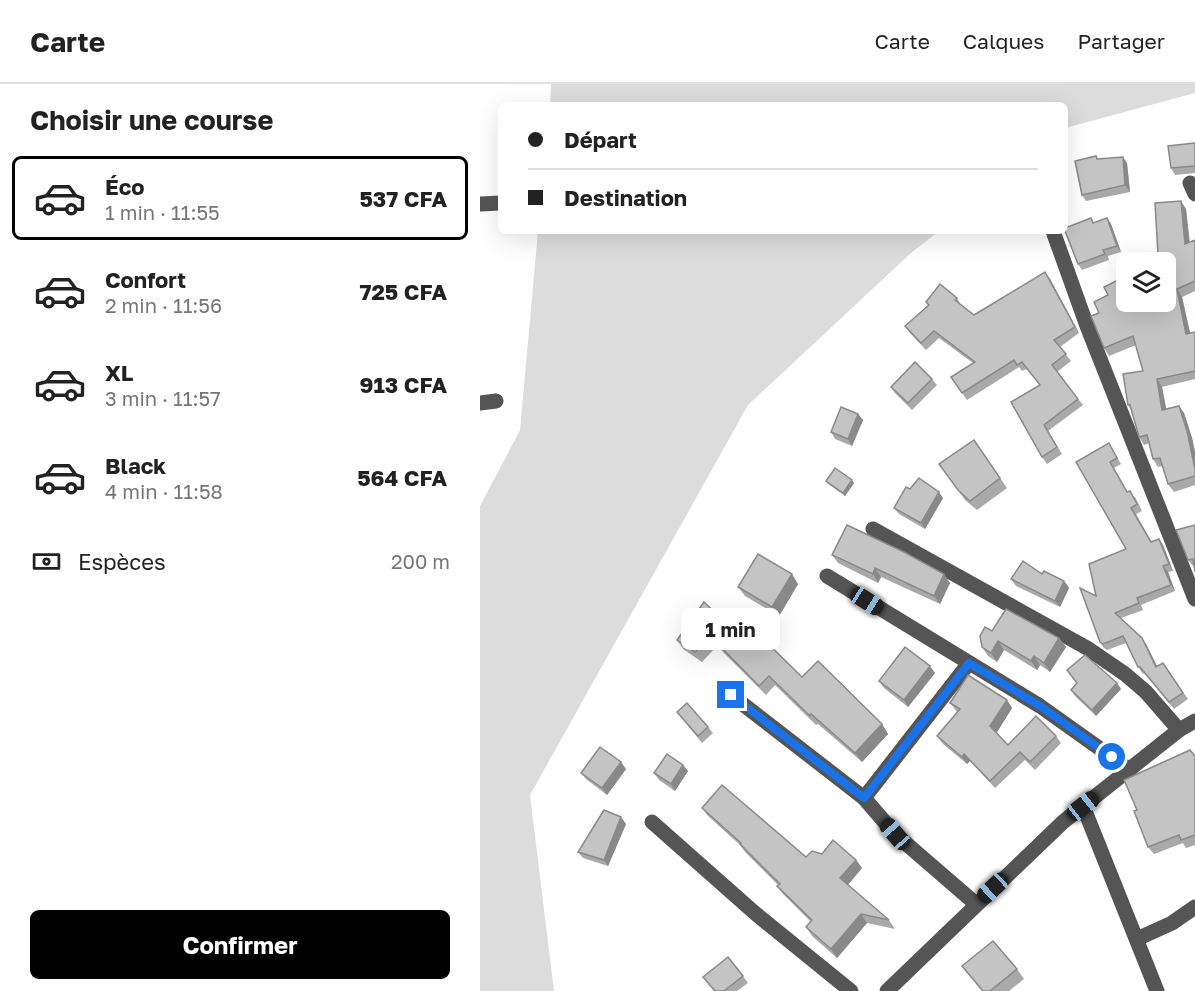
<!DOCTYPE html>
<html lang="fr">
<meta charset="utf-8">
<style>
body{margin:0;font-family:"Golos Text",sans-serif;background:#f6f6f6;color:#222;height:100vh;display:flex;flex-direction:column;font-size:22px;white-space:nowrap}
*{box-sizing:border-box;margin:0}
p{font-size:20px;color:#767676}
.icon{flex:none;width:33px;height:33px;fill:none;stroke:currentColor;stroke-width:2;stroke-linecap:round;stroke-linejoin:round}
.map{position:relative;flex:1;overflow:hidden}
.sheet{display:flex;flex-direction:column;background:#fff;width:480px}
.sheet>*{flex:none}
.guide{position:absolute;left:18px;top:18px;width:570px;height:132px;border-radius:9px;box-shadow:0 6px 24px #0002;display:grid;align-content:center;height:132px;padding:0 30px;background:#fff}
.fabs{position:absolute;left:636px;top:168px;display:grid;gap:12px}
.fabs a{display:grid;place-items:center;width:60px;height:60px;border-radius:9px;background:#fff;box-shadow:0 6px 24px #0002;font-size:30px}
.end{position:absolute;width:27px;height:27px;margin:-14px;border:8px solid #1a73e8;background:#fff;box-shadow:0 0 0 3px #fff}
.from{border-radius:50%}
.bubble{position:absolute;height:42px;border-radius:9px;background:#fff;box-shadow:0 6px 24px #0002;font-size:20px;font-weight:700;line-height:42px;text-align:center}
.car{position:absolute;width:18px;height:36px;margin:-18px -9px;border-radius:8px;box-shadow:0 0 4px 2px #0007;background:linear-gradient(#222 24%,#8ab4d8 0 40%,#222 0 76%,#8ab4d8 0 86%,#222 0)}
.guide b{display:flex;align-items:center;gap:21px;height:57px;font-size:22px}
.guide b+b{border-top:2px solid #e0e0e0}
.guide i{width:15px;height:15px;background:#222}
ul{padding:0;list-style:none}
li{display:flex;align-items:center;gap:18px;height:84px;margin:0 12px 9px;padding:0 18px;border:3px solid transparent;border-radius:9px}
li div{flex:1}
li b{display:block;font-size:22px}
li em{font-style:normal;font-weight:700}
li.current{border-color:#000}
li>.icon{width:54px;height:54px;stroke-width:1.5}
h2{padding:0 30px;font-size:27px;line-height:72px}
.pay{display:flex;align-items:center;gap:15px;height:66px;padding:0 30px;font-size:22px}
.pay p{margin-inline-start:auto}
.action{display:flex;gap:12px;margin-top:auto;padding:12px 30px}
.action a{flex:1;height:69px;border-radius:9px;background:#000;color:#fff;font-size:24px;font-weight:700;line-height:69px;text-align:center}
header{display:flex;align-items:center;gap:36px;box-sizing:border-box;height:84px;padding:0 30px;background:#fff;border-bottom:2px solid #e0e0e0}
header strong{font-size:28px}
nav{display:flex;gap:33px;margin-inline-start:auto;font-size:21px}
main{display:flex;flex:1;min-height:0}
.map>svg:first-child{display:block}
.green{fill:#dcdcdc}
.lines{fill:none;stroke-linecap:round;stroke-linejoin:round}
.minor{stroke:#555;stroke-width:15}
.wall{fill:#a9a9a9}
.shaded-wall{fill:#898989}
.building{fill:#c4c4c4;stroke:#898989;stroke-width:1.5}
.route{stroke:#1a73e8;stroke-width:8}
</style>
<header>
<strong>Carte</strong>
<nav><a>Carte</a><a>Calques</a><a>Partager</a></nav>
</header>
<main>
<section class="sheet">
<h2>Choisir une course</h2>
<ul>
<li class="current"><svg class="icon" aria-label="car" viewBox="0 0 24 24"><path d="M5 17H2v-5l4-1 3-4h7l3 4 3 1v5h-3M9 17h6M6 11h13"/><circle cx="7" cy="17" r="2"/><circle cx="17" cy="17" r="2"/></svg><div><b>Éco</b><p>1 min · 11:55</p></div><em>537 CFA</em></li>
<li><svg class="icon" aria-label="car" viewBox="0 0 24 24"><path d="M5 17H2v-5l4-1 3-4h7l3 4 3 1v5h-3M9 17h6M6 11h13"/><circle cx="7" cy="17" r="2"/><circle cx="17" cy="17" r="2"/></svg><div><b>Confort</b><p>2 min · 11:56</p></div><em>725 CFA</em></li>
<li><svg class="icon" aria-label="car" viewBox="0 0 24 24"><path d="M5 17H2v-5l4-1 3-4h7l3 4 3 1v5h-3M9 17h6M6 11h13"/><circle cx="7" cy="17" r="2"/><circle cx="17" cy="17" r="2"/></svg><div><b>XL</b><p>3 min · 11:57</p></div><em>913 CFA</em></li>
<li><svg class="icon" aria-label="car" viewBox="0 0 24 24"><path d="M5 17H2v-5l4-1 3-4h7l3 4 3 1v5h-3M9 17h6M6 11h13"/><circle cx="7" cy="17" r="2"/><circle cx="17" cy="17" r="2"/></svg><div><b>Black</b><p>4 min · 11:58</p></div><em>564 CFA</em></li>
</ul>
<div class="pay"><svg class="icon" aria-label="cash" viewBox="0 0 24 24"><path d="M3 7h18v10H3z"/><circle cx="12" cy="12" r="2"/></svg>Espèces<p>200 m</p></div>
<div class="action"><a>Confirmer</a></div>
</section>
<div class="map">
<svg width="715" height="907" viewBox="0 0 715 907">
<rect width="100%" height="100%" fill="#fff"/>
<g class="green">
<polygon points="71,0 715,0 715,9 589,43 585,47 585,21 70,21"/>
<polygon points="58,147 459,147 431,169 268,321 50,711 74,907 0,907 0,422 40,346"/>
</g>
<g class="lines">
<g class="minor">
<polyline points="710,99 715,110"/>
<polyline points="0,120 21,119"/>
<polyline points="574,150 607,242 715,515"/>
<polyline points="0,319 16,317"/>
<polyline points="393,445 607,564 645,590 666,608 699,646"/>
<polyline points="347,492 560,622 650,686"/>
<polyline points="251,611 384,714 415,750 496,820"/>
<polyline points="384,714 489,579"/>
<polyline points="603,722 677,907"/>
<polyline points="172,738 276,830 371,907"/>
<polyline points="657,855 692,839 715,823"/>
<polyline points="407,907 583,738 699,646 715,637"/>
</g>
</g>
<g class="wall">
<polygon points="715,59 715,89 695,91 691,84"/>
<polygon points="616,72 618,75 647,79 650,108 606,117 602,111"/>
<polygon points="706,125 710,158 715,156 715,207 702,213 710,249 715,248 715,295 682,303 686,325 704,329 712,354 715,368 715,401 694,408 688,400 682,382 678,383 673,375 669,359 664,361 659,353 651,326 648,321 663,287 656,261 629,272 624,264 646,218 678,171"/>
<polygon points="627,134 631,140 641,168 628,172 629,176 602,186 598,180"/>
<polygon points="570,195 599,249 580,263 591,277 577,288 603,321 568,347 582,370 567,380 562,373 560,301 547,285 542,287 539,283 487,316 471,293 493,279 459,254 446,266 430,249 425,242 448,221 446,218 477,214 481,221 494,231"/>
<polygon points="452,295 457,301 432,326 415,309 411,303"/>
<polygon points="378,330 383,336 372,362 355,355 351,348"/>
<polygon points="494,356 527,404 497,426 485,416 459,380"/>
<polygon points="629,359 641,380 634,384 648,408 655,413 662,427 656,430 671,457 679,455 683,461 693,487 688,488 695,507 661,521 663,526 641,534 666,560 677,583 683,579 708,615 694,625 664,589 663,590 658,583 646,559 627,566 624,564 620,558 616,512 646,465 596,378"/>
<polygon points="346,397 374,399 365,412 348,400"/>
<polygon points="430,405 463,414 445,445 419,430 414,424"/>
<polygon points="715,441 714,482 713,482 708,476"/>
<polygon points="352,471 470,499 460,520 401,493 398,499 358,479"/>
<polygon points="531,495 584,497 589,504 580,523 536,502"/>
<polygon points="318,500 299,532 265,512 258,503"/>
<polygon points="224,518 261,553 322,593 402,640 408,650 382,678 338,640 336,641 295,601 286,611 237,562 222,578 203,565 197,556"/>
<polygon points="512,547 579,554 586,563 570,588 560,581 557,586 524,566 517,578 508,572 502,563"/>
<polygon points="455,589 428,623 404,604 399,597"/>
<polygon points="597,599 641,605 616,632 595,612 591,606"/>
<polygon points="527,616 532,624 516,649 528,661 576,652 581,659 555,686 545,676 515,704 490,677 487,680 463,660 457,652 477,628 470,619"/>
<polygon points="197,628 228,643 233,649 222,659"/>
<polygon points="715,672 715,761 706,764 703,759 674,770 668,763 657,726"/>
<polygon points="146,685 127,711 106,695 101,689"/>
<polygon points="208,687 195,707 179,696 174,689"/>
<polygon points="222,724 326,773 342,770 376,776 382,784 368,801 409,836 415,845 387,839 357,874 332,852 326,843 331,838 303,810 297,802 298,801 266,769 260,761 228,732"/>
<polygon points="146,740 128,782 103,774 98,768"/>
<polygon points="482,882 537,885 544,895 529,907 502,907"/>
<polygon points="263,892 268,899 257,907 234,907 223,893"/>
</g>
<g class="shaded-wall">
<polygon points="643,73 647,79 650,108 645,101"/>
<polygon points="701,117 706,125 710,167 705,160"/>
<polygon points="627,134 631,140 641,168 637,162"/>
<polygon points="565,188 570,195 599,249 595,243"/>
<polygon points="697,205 702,213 712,258 706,250"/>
<polygon points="677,295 682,303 688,334 682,326"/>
<polygon points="699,322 704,329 712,354 715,368 715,385"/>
<polygon points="378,330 383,336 372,362 368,355"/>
<polygon points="372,396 374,399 365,412 363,409"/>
<polygon points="459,408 463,414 445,445 441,439"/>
<polygon points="679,455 683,461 693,487 689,480"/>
<polygon points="683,482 688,488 695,507 691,501"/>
<polygon points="395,484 401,493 398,499 393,490"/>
<polygon points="312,490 318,500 299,532 292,523"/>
<polygon points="464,490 470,499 460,520 454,512"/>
<polygon points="584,497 589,504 580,523 575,517"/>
<polygon points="579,554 586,563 570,588 564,579"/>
<polygon points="662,554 666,560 681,590 676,583"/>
<polygon points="518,557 524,566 517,578 511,569"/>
<polygon points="554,572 560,581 557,586 551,577"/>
<polygon points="450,582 455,589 428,623 424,616"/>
<polygon points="637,599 641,605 616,632 612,626"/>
<polygon points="527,616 532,624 516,650 510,642"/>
<polygon points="402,640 408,650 382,678 375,669"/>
<polygon points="484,670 490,677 487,680 482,673"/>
<polygon points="141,678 146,685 127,711 122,704"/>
<polygon points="203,681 208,687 195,707 191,700"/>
<polygon points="141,733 146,740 128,782 124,776"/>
<polygon points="376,776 382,784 366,803 360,794"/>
<polygon points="381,830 387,839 357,874 351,865"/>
</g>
<g class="building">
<polygon points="715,59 715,82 691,84 688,62"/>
<polygon points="616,72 617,75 643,73 645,101 602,111 595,77"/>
<polygon points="701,117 705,160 715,156 715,197 697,205 706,250 715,248 715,287 677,295 682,326 699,322 707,347 715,385 715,392 688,400 680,374 673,375 667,351 659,353 650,321 648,321 643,290 663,287 653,252 624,264 611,232 619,229 614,218 628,211 624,203 646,192 646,218 686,218 686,178 666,178 665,177 678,171 675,119"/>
<polygon points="611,134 613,139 627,134 637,162 623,166 625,170 598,180 585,147 585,144"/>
<polygon points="565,188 595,243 574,256 586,270 572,281 598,315 564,341 577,363 562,373 531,318 560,301 542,278 537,281 534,276 482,309 471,293 495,278 454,247 441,259 425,242 449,221 446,218 460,200 477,214 475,216 494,231"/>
<polygon points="435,278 452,295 428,319 411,303"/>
<polygon points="361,323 378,330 368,355 351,348"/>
<polygon points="494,356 520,394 490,417 478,406 459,380"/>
<polygon points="629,359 637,374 630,378 647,408 650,407 657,420 651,424 671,458 679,455 689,480 683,482 691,501 657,514 659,519 635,529 662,554 676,583 683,579 703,609 689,618 660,583 658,583 643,552 623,560 620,558 600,504 616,512 609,480 646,465 596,378"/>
<polygon points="355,384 372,396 363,409 346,397"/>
<polygon points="439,394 459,408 441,439 414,424 426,403 430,405"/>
<polygon points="367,441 424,468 464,490 454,512 395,484 393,490 352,471"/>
<polygon points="715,441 715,488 713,475 708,476 696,446"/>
<polygon points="278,470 312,490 292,523 258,503"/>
<polygon points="543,477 562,490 564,487 584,497 575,517 531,495"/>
<polygon points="224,518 261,553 271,543 322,593 338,577 402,640 375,669 331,630 330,632 289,592 279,602 231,553 215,568 197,556"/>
<polygon points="526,525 579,554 564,579 554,572 551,577 518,557 511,569 502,563 500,552 505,543 512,547"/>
<polygon points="425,563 450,582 424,616 399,597"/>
<polygon points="605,571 637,599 612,626 591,606 597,599 587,586"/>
<polygon points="488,591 527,616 510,642 528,661 556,632 576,652 550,678 540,668 510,697 484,670 482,673 457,652 480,625 470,619"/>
<polygon points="207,619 228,643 218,652 197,628"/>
<polygon points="120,663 141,678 122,704 101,689"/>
<polygon points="710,666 715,672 715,751 701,756 699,751 668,763 654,727 657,726 644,696"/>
<polygon points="187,670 203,681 191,700 174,689"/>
<polygon points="242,701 326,773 332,767 342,770 353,756 376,776 360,794 409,836 381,830 351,865 326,843 332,836 297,802 300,800 260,760 261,759 222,724"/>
<polygon points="124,726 141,733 124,776 98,768"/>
<polygon points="513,857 537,885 510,907 503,907 482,882"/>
<polygon points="248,873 263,892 244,907 235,907 223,893"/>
</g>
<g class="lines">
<polyline class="route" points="251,611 384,714 489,579 560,622 632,673"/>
</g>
</svg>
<div class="fabs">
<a><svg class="icon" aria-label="layers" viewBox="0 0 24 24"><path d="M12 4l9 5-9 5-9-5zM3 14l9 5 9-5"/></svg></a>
</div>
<i class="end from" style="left:632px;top:673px"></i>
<i class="end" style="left:251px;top:611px"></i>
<div class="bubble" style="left:201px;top:524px;width:99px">1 min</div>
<i class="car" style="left:387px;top:517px;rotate:122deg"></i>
<i class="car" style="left:603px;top:722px;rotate:52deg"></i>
<i class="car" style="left:415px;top:750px;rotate:319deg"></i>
<i class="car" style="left:513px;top:804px;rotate:227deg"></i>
<div class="guide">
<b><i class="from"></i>Départ</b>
<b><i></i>Destination</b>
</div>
</div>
</main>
